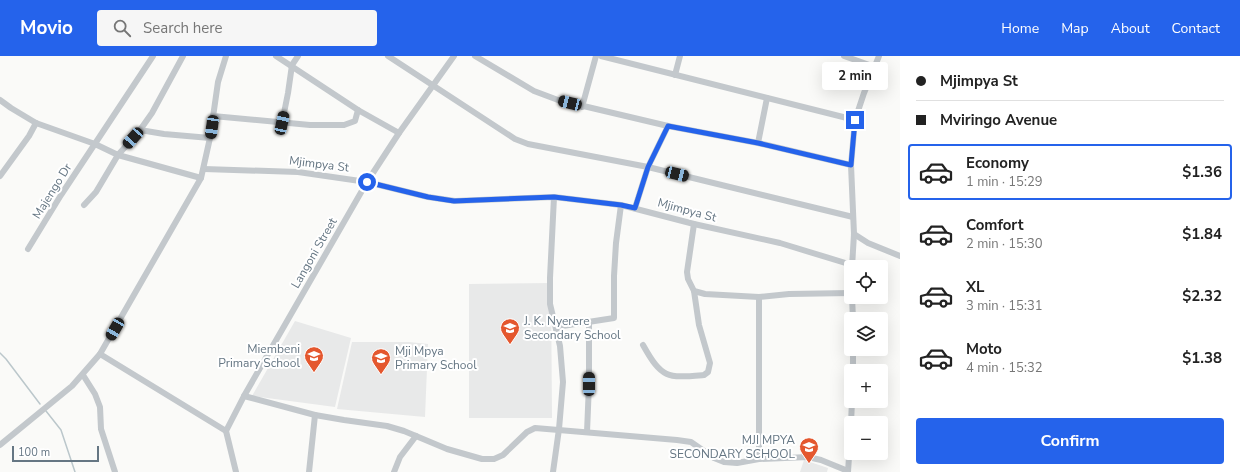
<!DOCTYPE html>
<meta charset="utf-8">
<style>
body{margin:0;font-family:"Nunito Sans",sans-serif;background:#f6f6f6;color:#222;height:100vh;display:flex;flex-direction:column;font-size:15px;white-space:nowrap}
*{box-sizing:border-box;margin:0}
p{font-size:13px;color:#767676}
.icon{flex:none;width:22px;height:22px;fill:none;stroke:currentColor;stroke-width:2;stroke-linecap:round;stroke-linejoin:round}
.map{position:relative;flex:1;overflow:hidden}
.side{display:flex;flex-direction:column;background:#fff;width:340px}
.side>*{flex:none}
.banner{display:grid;align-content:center;height:88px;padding:0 16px;background:#fff}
.fabs{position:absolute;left:844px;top:204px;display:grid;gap:8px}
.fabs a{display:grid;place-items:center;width:44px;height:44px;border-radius:4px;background:#fff;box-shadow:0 4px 16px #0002;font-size:20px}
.scale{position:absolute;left:12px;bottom:10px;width:87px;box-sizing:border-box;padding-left:4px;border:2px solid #657683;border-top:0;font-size:11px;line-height:14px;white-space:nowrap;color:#657683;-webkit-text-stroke:3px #fff;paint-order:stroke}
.end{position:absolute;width:18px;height:18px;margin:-9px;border:5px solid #2563eb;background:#fff;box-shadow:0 0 0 2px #fff}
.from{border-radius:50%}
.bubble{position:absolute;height:28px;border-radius:4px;background:#fff;box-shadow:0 4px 16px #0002;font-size:13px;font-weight:700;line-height:28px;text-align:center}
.car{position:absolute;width:12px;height:24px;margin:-12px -6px;border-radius:5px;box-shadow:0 0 3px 1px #0007;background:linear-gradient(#222 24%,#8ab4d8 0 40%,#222 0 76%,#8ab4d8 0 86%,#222 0)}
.banner b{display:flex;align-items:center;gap:14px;height:38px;font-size:15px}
.banner b+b{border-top:1px solid #e0e0e0}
.banner i{width:10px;height:10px;background:#222}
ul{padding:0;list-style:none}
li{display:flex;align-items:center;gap:12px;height:56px;margin:0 8px 6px;padding:0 8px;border:2px solid transparent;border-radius:4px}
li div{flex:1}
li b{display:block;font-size:15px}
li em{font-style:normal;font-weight:700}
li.on{border-color:#2563eb}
li>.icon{width:36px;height:36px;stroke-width:1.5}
.action{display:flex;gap:8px;margin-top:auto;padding:8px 16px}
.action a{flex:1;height:46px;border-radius:4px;background:#2563eb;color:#fff;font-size:16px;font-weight:700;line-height:46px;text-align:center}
header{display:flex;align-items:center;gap:24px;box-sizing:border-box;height:56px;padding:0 20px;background:#2563eb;color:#fff}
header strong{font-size:19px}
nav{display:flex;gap:22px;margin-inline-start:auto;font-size:14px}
.search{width:280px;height:36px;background:#f6f6f6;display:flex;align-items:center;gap:10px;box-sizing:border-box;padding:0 14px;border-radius:4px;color:#767676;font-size:15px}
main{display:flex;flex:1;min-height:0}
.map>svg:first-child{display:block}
.built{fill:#e8e9e9}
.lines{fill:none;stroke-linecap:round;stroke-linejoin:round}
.stream{stroke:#bbc7cb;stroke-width:1.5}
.minor{stroke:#c3c8cc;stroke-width:6}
.route{stroke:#2563eb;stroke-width:5}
.labels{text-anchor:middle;stroke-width:4;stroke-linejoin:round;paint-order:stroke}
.street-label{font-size:12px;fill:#657683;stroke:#fff}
.poi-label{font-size:12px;fill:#657683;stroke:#fff;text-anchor:start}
</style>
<header>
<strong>Movio</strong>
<div class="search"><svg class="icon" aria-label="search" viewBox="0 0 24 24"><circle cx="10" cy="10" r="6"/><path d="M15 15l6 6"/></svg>Search here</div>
<nav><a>Home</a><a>Map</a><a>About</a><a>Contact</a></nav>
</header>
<main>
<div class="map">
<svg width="900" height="416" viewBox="0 0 900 416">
<rect width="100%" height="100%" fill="#fafaf8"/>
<g class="built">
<polygon points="551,227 552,362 469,362 469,228"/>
<polygon points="295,265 351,282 335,351 252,340"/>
<polygon points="352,286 409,286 428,288 425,361 337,353"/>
<polygon points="804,404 828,412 827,416 800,416"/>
</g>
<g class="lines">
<g class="stream">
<polyline points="0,297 6,303 40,348"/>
<polyline points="46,355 61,374 75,416"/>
</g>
<g class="minor">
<polyline points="276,0 358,54 399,77"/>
<polyline points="388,0 515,83 528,88 648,111 853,161"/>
<polyline points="475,0 534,35 558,44 668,70 758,87 851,109"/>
<polyline points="601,0 855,64"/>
<polyline points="844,0 875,11"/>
<polyline points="675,19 680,0"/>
<polyline points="0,44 11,52 36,67 95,88 118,99 201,122"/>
<polyline points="582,51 596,0"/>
<polyline points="213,60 310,69 344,69 355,65 358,54"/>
<polyline points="282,67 288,37 292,9 298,0"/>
<polyline points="140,74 164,78 210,82"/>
<polyline points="758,87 767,42"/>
<polyline points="204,113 298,116 367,126 428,141 455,145 554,141 621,149 694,168 780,187 852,209"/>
<polyline points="0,120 29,80 36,67"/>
<polyline points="84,149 96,136 118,99 140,74 152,57 183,0"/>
<polyline points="635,152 648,111 668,70"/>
<polyline points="694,168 687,216 688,223 694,235 705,238 759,241 789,238 851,237"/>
<polyline points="854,178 868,187 900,200"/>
<polyline points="28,193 61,139 153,0"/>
<polyline points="852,211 854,178 851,109 855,64 864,37 879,0"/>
<polyline points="759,241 759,403"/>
<polyline points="852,241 853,263"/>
<polyline points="556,271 614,262 614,220 616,187 621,149"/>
<path d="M643 289C662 323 667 322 704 319L708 316 710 307 699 269 694 235"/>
<polyline points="100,298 226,375"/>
<polyline points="853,315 853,293"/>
<polyline points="83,319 95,338 100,351 101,373 115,416"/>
<polyline points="244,340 315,359 344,364 387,370 404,375 447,393 482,403 494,403 503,399 527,376 535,372 677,384 691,386 714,402 724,406 737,407 759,403 808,401 821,404 848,415"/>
<polyline points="851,367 852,345"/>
<polyline points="587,376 589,328 589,267"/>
<polyline points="0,389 72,330 100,298 201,122 210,82 218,26 226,0"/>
<polyline points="236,416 226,375 244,340 367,126 399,77 454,0"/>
<polyline points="309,416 315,359"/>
<polyline points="394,416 400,401 416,380"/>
<polyline points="553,416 559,373 563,326 560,290 550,248 550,222 554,141"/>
<polyline points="848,416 851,371"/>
</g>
</g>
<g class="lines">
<polyline class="route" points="367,126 428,141 454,145 554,141 621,149 635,152 648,111 668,70 758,87 851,109 855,64"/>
</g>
<defs>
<g id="school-pin" transform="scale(1)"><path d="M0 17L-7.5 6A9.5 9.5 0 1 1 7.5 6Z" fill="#e4572e" stroke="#fff"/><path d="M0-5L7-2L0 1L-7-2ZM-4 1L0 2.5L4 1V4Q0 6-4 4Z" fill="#fff"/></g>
</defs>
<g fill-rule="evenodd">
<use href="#school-pin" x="510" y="272"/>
<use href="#school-pin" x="314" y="300"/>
<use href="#school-pin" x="381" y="302"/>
<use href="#school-pin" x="809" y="391"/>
</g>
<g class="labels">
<g class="street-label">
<text transform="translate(319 108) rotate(7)" y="4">Mjimpya St</text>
<text transform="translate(52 135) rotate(-58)" y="4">Majengo Dr</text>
<text transform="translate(687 154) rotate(15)" y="4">Mjimpya St</text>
<text transform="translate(314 197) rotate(-60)" y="4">Langoni Street</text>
</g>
<g class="poi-label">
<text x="524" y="269">J. K. Nyerere<tspan x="524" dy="14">Secondary School</tspan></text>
<text x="300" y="297" text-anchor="end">Miembeni<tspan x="300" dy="14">Primary School</tspan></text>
<text x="395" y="299">Mji Mpya<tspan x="395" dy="14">Primary School</tspan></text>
<text x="795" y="388" text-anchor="end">MJI MPYA<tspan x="795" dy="14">SECONDARY SCHOOL</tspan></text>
</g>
</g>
</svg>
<div class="fabs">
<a><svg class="icon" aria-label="locate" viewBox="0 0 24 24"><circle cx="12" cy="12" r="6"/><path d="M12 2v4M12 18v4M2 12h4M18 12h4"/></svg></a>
<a><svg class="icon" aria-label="layers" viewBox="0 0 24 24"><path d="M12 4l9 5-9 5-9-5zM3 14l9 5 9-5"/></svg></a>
<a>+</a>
<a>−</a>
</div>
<div class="scale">100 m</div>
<i class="end from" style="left:367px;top:126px"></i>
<i class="end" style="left:855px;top:64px"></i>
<div class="bubble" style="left:822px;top:6px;width:66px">2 min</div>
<i class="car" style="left:570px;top:47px;rotate:284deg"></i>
<i class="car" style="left:282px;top:67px;rotate:12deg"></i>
<i class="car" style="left:212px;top:71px;rotate:188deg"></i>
<i class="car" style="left:133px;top:82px;rotate:222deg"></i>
<i class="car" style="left:677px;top:118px;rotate:104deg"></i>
<i class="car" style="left:115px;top:273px;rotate:210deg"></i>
<i class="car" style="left:589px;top:328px;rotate:0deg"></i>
</div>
<section class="side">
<div class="banner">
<b><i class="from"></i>Mjimpya St</b>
<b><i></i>Mviringo Avenue</b>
</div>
<ul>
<li class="on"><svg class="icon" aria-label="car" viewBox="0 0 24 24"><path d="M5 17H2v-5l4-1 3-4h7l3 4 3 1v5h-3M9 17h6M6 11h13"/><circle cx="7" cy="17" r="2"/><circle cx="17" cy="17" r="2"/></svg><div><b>Economy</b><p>1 min · 15:29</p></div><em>$1.36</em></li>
<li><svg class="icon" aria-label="car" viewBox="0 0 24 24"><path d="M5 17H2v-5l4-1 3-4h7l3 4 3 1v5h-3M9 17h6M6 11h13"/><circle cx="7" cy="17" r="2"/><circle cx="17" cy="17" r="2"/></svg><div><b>Comfort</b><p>2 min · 15:30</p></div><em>$1.84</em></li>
<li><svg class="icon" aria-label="car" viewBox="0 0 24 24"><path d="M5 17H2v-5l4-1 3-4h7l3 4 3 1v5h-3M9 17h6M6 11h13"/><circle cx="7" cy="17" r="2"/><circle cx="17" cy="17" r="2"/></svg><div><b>XL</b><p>3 min · 15:31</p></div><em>$2.32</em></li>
<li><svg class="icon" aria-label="car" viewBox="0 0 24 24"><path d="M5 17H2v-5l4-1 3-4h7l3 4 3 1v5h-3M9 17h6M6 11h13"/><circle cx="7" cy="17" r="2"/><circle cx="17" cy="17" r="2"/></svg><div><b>Moto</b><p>4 min · 15:32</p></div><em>$1.38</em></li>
</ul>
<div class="action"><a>Confirm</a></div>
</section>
</main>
